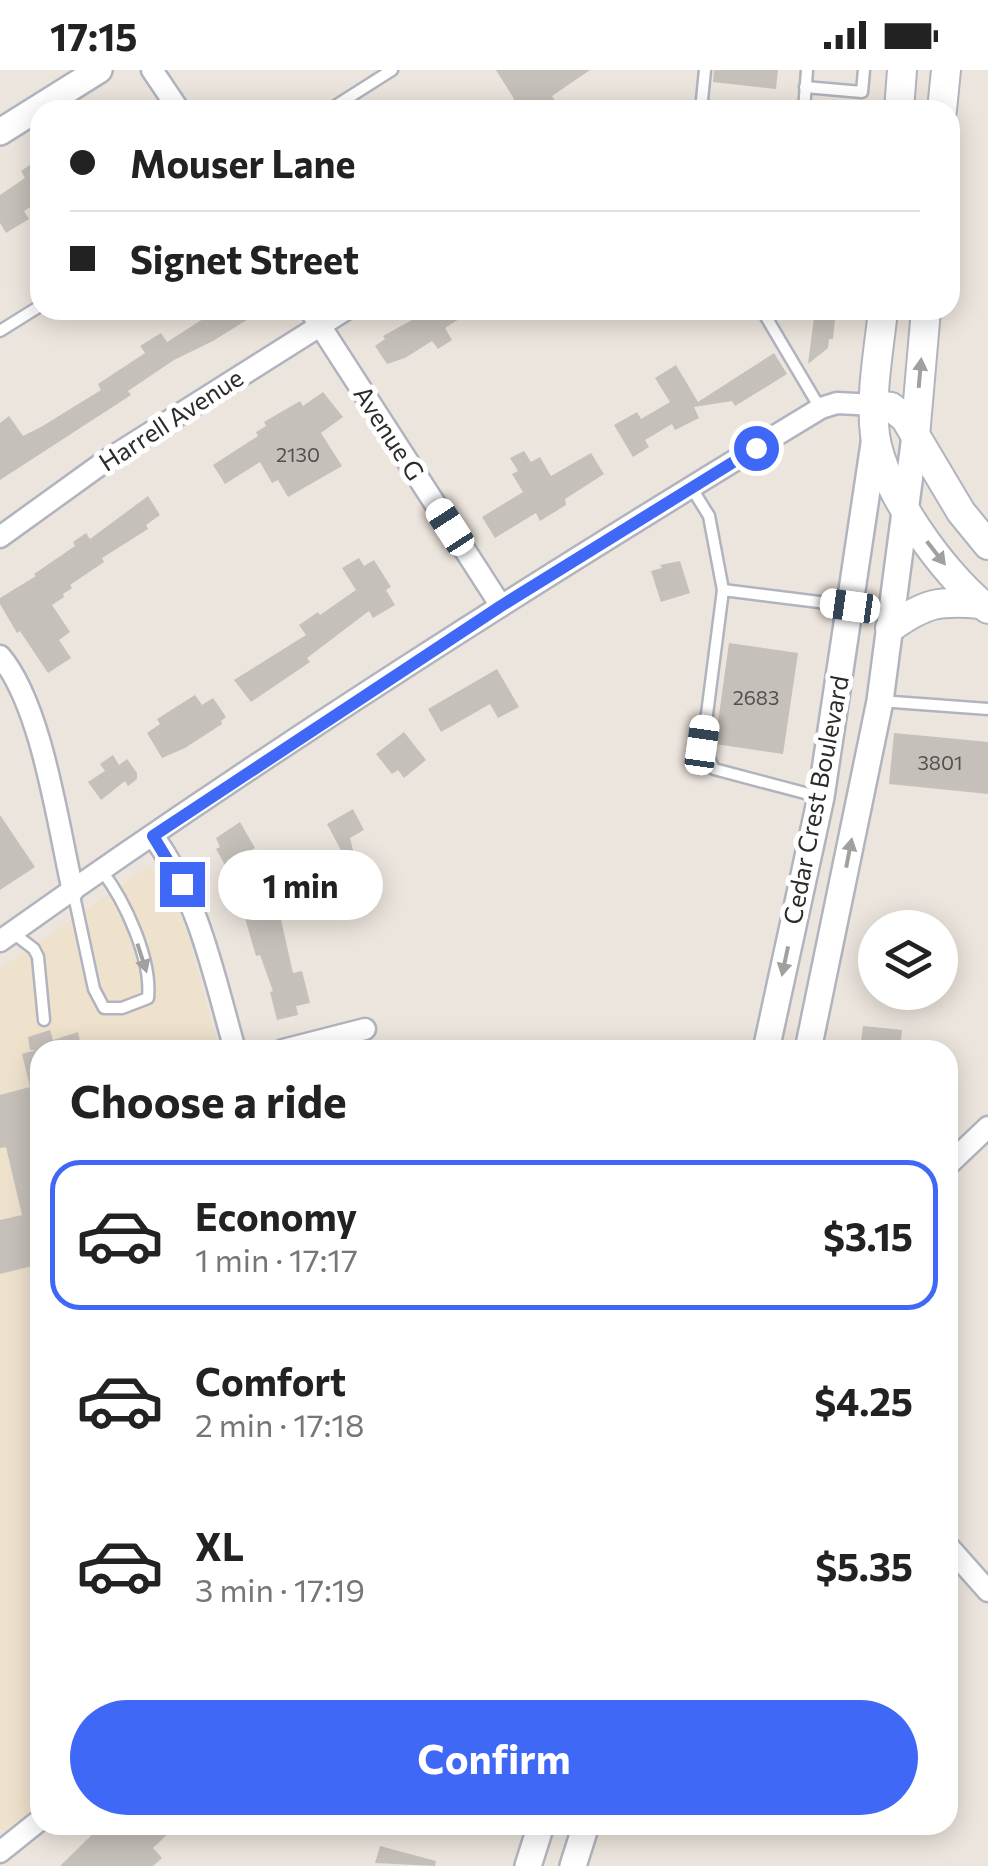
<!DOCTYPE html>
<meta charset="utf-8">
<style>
body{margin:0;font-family:Commissioner,sans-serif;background:#f6f6f6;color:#222;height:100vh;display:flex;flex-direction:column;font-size:38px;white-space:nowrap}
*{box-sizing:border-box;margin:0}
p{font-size:32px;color:#767676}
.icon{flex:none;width:55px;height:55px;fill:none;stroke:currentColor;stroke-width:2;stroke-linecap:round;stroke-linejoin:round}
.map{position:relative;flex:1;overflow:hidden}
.sheet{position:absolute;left:30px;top:970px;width:928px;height:795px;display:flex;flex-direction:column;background:#fff;border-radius:30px;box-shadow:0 5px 25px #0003}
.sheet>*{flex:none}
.top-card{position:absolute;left:30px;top:30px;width:930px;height:220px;border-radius:30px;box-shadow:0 5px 25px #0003;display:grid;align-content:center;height:220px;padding:0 40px;background:#fff}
.buttons{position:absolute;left:858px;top:840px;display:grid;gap:20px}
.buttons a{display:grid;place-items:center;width:100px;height:100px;border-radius:50%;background:#fff;box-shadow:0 5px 25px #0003;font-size:50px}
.end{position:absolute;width:45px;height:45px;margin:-22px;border:12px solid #4068f7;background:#fff;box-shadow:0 0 0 5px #fff}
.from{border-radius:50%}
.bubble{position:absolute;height:70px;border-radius:35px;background:#fff;box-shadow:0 5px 25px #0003;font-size:32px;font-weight:700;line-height:70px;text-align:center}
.car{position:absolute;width:30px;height:60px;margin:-30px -15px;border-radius:12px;box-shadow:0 0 8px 2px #0007;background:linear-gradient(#fff 24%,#345 0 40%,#fff 0 76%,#345 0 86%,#fff 0)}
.top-card b{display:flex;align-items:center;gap:35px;height:95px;font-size:38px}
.top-card b+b{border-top:2px solid #e0e0e0}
.top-card i{width:25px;height:25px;background:#222}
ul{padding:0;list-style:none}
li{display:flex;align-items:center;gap:30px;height:150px;margin:0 20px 15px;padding:0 20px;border:5px solid transparent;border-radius:30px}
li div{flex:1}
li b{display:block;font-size:38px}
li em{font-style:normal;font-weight:700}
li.selected{border-color:#4068f7}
li>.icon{width:90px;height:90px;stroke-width:1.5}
h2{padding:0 40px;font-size:45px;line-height:120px}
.cta{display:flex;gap:20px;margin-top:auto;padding:20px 40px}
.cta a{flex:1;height:115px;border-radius:60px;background:#4068f7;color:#fff;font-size:40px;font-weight:700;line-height:115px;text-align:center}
.status{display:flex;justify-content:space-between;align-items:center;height:70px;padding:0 50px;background:#fff;direction:ltr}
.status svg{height:28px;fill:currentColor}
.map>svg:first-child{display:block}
.education{fill:#eee2cd}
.building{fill:#c5c0b9}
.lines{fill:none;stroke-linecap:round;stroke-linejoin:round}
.service-casing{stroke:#b1b4be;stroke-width:15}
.minor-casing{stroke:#b1b4be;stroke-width:25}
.tertiary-casing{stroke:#b1b4be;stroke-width:30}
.secondary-casing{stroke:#b1b4be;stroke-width:32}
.service{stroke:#fff;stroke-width:10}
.minor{stroke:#fff;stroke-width:20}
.tertiary{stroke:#fff;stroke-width:25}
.secondary{stroke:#fff;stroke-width:28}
.oneway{fill:#a0a0a0}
.route{stroke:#4068f7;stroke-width:12}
.labels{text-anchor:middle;stroke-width:10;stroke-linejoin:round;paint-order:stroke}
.number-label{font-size:20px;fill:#52504e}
.street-label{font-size:25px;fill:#2b2b2b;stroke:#fff}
</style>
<div class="status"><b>17:15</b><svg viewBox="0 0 49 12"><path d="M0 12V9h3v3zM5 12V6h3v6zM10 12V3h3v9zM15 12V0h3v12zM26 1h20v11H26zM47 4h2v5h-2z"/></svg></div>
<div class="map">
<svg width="988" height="1796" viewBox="0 0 988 1796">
<rect width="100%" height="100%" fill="#ece5dd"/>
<polygon class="education" points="149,796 172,820 191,875 219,980 40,980 40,1732 7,1763 0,1758 0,899"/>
<g class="building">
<polygon points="496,0 590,0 552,26 555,31 543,40 497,40 514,29"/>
<polygon points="714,0 778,0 776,19 713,12"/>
<polygon points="40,88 40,131 24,141 29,149 6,163 0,153 0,125 25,108 21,101"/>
<polygon points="217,240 263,240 213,271 174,290 128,321 131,325 0,410 0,353 9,346 23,366 41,357 101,320 98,314 145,283 140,276 161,263 167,272"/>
<polygon points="430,240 452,240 459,249 445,258 452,270 438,279 432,271 405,288 387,294 375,276 385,269 383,266"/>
<polygon points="815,240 836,240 833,269 829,269 828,278 808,294"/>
<polygon points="774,283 787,304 735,336 732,331 694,337 699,348 675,360 672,354 645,370 649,377 633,387 614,355 637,342 641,349 670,332 655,308 676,295 698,332"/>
<polygon points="323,322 343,347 321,363 342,396 288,427 278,410 272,413 260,392 225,414 213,395 258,366 256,362 266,356 264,352 300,331 303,336"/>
<polygon points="524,381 531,392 540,387 551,406 591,383 604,404 565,429 566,435 540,451 536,443 495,468 482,447 523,422 512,404 518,401 510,388"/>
<polygon points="148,426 160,445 146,455 148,459 102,488 104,492 70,515 72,518 63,524 64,527 52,535 70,562 59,570 71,588 48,603 20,561 17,563 0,534 0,528 36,506 34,504 75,476 73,472 86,463 90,469"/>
<polygon points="359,488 364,496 374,490 391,517 386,520 395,535 373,548 369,541 307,588 310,592 251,632 234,610 306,565 299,555 318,542 320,545 356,520 342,498"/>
<polygon points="680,491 690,523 661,532 651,501 662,498 660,495"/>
<polygon points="729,573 798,583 783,684 715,674"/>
<polygon points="497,599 519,637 498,648 490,634 441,662 428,639"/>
<polygon points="195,625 202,635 213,628 226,647 221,651 222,654 185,678 162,688 147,663 160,654 157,649"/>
<polygon points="404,662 426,690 404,708 398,700 392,704 376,684"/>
<polygon points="894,663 988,672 988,724 889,714"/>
<polygon points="113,685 119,695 127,689 137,703 137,709 128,716 125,711 101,730 88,712 105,701 100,694"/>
<polygon points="353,739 364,760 350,768 359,805 334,811 328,790 344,786 327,754"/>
<polygon points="0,745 35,797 0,820"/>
<polygon points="240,752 255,778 225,795 216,779 220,777 216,768"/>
<polygon points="265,805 272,824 275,823 293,903 302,901 310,933 296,936 298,945 277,950 270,922 273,921 260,885 256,886 238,824 241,823 238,815"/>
<polygon points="863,956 902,960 900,980 860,980"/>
<polygon points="50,960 53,970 78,962 82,980 40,980 40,1194 0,1204 0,1150 22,1145 6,1077 0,1078 0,1025 30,1017 22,984 36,980 30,980 28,967"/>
<polygon points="102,1755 177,1755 153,1778 162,1788 153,1796 60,1796"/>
<polygon points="380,1776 436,1791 435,1796 375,1793"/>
</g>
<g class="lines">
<g class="service-casing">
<g id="service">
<polyline points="805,17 862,22 864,0"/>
<polyline points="329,40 392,0"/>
<polyline points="701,40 705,0"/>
<polyline points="804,40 807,0"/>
<polyline points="762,240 820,338"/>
<polyline points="0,261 40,236"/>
<polyline points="691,417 709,446 723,520 703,675 714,699 820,727"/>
<polyline points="723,520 851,536"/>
<polyline points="880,631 988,639"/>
<path d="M73 821 94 919 104 938H122L148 928C152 889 125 831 102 801"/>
<polyline points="13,863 34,879 38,887 44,950"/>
</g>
</g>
<g class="minor-casing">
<g id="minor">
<polyline points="152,0 179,40"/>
<polyline points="310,240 501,536"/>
<polyline points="0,467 104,392 345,240"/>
<path d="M0 586C42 635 58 756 73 821"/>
<path d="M153 766C199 829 214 906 235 980"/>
<path d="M0 871C266 682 542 507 821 338L837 333 875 335"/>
<polyline points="283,980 365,959"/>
<polyline points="948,1095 988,1057"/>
<polyline points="948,1476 988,1521"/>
<polyline points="0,1782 40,1750"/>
</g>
</g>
<g class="tertiary-casing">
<g id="tertiary">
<polyline points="0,62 99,0"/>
<polyline points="766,980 821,727 875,367"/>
<polyline points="808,980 880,631 915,366"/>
<polyline points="528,1796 541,1755"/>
<polyline points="573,1796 586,1755"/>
</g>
</g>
<g class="secondary-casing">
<g id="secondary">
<polyline points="899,40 902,0"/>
<polyline points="942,40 946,0"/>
<path d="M883 240C879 280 870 325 875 365 882 419 945 507 988 539"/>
<polyline points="875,335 891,337 905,348 961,442 988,475"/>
<polyline points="915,366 926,240"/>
<path d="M890 558C925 533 939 530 981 534"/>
</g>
</g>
<use href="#service" class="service"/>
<use href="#minor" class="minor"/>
<use href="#tertiary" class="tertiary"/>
<use href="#secondary" class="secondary"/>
</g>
<defs><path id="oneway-solid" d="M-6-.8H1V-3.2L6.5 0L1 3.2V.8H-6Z" transform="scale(2.5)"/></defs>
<g class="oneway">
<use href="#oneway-solid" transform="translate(920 303) rotate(-85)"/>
<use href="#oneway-solid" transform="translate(936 483) rotate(52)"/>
<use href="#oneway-solid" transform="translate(849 783) rotate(-79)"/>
<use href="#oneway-solid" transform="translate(142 888) rotate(72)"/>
<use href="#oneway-solid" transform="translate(785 891) rotate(102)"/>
</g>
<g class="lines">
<polyline class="route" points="182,814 153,766 501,536 756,378"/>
</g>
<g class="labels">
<g class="number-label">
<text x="298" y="392">2130</text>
<text x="756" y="635">2683</text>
<text x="940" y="700">3801</text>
</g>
<g class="street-label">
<text transform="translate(171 350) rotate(-33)" y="9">Harrell Avenue</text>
<text transform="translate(389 363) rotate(57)" y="9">Avenue G</text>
<text transform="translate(816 730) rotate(-79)" y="9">Cedar Crest Boulevard</text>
</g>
</g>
</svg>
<div class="buttons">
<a><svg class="icon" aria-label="layers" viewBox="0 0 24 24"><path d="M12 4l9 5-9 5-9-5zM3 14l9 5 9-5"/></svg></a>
</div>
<i class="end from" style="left:756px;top:378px"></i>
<i class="end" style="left:182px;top:814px"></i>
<div class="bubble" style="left:218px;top:780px;width:165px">1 min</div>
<i class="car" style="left:450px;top:457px;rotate:327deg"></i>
<i class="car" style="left:850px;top:536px;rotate:278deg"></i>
<i class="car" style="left:702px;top:675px;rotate:8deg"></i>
<div class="top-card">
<b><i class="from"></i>Mouser Lane</b>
<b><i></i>Signet Street</b>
</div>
<section class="sheet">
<h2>Choose a ride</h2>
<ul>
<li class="selected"><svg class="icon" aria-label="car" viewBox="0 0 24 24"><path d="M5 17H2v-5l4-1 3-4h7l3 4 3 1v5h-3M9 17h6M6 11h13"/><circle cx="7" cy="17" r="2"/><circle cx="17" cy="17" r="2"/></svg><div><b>Economy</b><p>1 min · 17:17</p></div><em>$3.15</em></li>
<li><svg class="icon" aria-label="car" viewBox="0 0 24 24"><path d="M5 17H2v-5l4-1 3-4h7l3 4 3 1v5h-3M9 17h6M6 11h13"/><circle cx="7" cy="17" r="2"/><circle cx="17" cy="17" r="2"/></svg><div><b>Comfort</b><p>2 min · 17:18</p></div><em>$4.25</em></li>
<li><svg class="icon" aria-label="car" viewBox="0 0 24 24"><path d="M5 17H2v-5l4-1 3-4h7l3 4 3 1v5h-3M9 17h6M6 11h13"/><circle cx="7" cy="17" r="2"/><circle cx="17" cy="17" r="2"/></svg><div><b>XL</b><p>3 min · 17:19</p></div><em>$5.35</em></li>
</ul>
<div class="cta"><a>Confirm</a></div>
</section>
</div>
